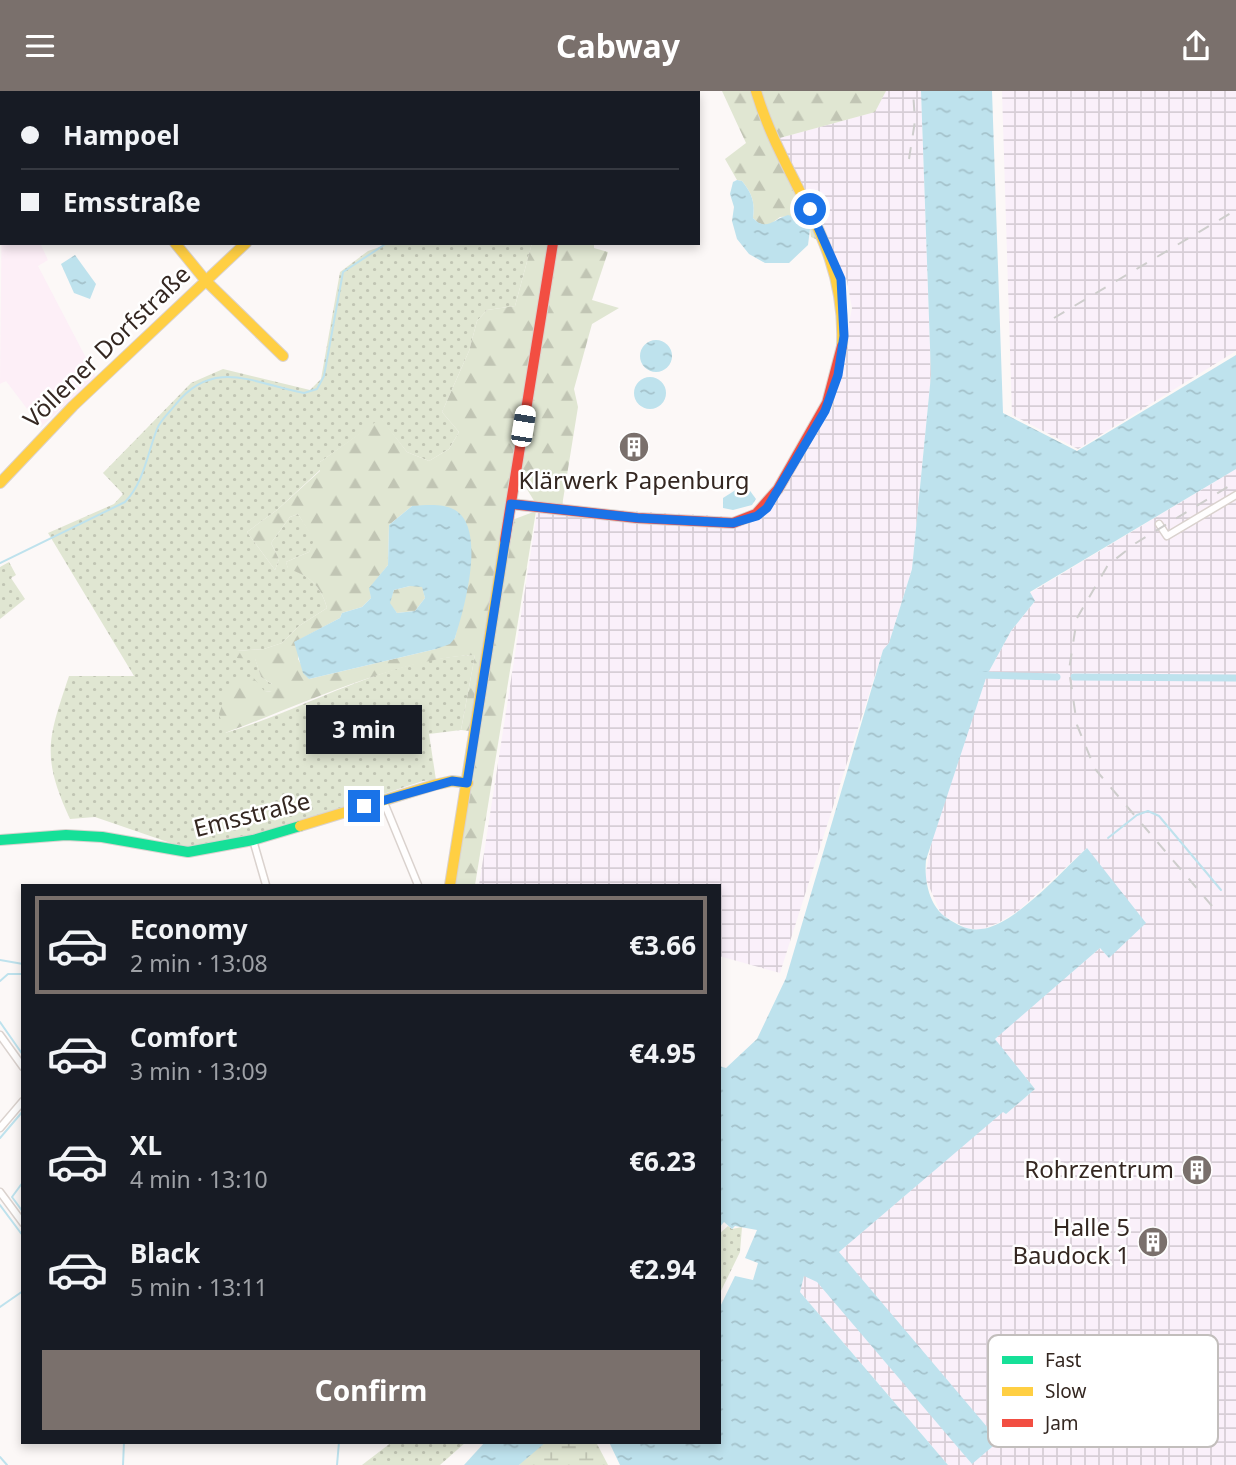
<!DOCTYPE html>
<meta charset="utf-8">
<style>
body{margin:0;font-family:"Noto Sans",sans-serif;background:#20242c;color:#f1f3f6;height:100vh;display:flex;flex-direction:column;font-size:26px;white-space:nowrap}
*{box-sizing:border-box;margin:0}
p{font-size:23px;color:#9ea1a6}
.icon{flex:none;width:38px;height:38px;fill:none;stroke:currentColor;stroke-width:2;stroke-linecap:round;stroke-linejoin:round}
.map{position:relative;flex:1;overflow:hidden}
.sheet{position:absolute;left:21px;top:793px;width:700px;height:560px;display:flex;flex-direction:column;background:#171b24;border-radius:0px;box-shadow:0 4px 10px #0003}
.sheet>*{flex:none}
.hud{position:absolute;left:0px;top:0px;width:700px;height:154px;box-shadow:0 4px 10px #0003;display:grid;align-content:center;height:154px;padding:0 21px;background:#171b24}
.end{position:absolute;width:32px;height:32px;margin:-16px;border:9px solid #1a73e8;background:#fff;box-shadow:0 0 0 4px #fff}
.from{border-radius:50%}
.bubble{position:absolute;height:49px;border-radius:0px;background:#171b24;box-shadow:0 4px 10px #0003;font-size:23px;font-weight:700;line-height:49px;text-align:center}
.car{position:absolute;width:21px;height:42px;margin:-21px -10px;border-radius:9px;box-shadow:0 0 5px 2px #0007;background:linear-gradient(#fff 24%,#345 0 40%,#fff 0 76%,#345 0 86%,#fff 0)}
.hud b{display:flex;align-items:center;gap:24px;height:66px;font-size:26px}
.hud b+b{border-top:2px solid #363941}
.hud i{width:18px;height:18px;background:#f1f3f6}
ul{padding:12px 0 0;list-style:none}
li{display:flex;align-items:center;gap:21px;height:98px;margin:0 14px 10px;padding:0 7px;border:4px solid transparent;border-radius:0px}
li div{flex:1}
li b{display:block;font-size:26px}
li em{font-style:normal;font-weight:700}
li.current{border-color:#7a706c}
li>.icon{width:63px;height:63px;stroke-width:1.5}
.cta{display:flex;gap:14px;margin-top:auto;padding:14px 21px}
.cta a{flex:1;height:80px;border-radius:0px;background:#7a706c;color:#fff;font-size:28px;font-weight:700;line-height:80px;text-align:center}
header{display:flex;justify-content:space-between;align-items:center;height:91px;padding:0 21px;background:#7a706c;color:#fff;font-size:32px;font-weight:700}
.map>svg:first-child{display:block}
.commercial{fill:#fdeff7}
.industrial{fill:url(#industrial-grid)}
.grass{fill:url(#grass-dots)}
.forest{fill:url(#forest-firs);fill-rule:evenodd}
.wetland{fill:url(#wetland-marsh)}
.water{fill:url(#water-ripples);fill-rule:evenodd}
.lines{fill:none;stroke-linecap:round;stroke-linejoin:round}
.stream{stroke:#bee2ed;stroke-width:2}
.canal{stroke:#bee2ed;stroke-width:7}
.street-casing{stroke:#dad2ce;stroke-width:9}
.fast-casing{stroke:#dad2ce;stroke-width:12}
.slow-casing{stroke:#dad2ce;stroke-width:12}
.jam-casing{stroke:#dad2ce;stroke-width:12}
.street{stroke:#fffefe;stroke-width:6}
.fast{stroke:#16e098;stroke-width:10}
.slow{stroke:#ffcf43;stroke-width:10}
.jam{stroke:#f24e42;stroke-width:10}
.rail{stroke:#cecdcc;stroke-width:2;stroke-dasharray:12 12;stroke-linecap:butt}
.route{stroke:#1a73e8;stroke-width:9}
.labels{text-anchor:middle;stroke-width:5;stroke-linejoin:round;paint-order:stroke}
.street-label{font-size:24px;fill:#342721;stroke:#fff}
.poi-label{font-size:24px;fill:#342721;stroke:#fff;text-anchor:end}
.key{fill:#fff;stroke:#c2bebc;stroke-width:2}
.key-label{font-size:19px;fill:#342721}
</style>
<header><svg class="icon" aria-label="menu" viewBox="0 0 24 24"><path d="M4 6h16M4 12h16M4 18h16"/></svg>Cabway<svg class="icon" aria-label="share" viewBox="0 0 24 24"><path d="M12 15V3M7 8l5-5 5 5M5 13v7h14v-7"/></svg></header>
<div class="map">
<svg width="1236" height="1374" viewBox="0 0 1236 1374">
<defs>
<pattern id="industrial-grid" width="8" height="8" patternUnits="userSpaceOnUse" patternTransform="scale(1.75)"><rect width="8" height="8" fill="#faf0fa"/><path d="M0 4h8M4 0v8" fill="none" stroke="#d7ced6"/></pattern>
<pattern id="grass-dots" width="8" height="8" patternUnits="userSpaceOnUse" patternTransform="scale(1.75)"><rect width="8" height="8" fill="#e0e6d2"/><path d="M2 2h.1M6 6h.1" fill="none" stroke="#c1c5b4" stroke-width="1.8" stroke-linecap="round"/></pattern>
<pattern id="forest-firs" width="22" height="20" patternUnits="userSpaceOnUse" patternTransform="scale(1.75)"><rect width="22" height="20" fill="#e0e6d2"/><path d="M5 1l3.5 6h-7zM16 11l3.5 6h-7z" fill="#c1c5b4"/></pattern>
<pattern id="wetland-marsh" width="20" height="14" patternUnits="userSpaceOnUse" patternTransform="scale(1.75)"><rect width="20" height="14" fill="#e0e6d2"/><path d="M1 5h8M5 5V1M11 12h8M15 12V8" fill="none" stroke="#c1c5b4"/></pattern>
<pattern id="water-ripples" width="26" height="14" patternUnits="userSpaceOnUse" patternTransform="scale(1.75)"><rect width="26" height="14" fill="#bee2ed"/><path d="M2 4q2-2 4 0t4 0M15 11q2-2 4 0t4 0" fill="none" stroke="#a4c2cb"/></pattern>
</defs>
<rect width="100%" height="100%" fill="#fcf8f7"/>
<polygon class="commercial" points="2,97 2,152 40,152 48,169 38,175 96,286 41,336 6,290 0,293"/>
<g class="industrial">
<polygon points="886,0 921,0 931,284 912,478 889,552 883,559 780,882 719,865 719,794 479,794 538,415 738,426 774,413 832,317 852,217 847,190 776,48 874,21"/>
<polygon points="1002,0 1236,0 1236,260 1078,358 1012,324"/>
<polygon points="1236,378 1236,1374 948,1374 800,1201 804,1185 844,1167 839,1161 1003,1020 1006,1023 1035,998 994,948 1100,857 1109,866 1087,757 1018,820 998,832 980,839 966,837 941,823 925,786 934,739 987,584 1011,540 1035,510 1030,502"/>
</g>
<g class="grass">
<path d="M391 152H532L515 215 487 219 477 230 469 260 442 321 459 341 449 358 429 370 407 361 381 328 320 371V379L277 419 247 441 275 479 279 468 271 452 290 426 298 423 315 449 309 461 286 471 288 477C309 484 321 495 327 517L299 535 282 552 264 558 237 560 255 567 261 586 272 593V600L265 601 225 642C307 618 389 566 475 564L461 639 429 643 436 689 423 690 252 746 188 758 95 726 70 728C41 665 48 648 69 585H134L48 442 114 413 123 403 103 382 191 292 223 278 310 299 321 288 340 181 368 160Z"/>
<polygon points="9,471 16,484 11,487 25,508 0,528 0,476"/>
<polygon points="728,1135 732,1138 742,1136 740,1161 719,1204 719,1143"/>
<polygon points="392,1351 466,1351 440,1374 362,1374"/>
</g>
<g class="forest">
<path d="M722 0H753L822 151 811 146 810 138 794 125 780 126 768 135 758 132 753 127C755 110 752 103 742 90L737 89 725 68 746 52Z"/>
<polygon points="761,0 886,0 875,21 776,48"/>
<path d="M532 152H550L469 640 461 639 475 564C401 566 296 616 225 642L219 623 231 588 253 586 265 601 272 600V593L261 586 255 568 237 567V560L264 558 282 552 299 535 327 517C321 495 309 484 288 478L286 471 309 461 314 449 298 423 290 426 271 452 279 468 275 479 247 441 277 419 320 380V371L381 327 407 361 429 370 449 358 459 341 442 321 469 260 477 230 487 219 515 215ZM412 415H441L464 507 455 547 436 558 309 588 298 568 299 557 295 551 340 527 342 522 362 516 371 507 370 497 388 474 389 434Z"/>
<polygon points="555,152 594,152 594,157 608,161 592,209 619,217 592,233 574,298 578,316 562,415 536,413 519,385"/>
<polygon points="536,420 475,794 454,794 512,429"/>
<polygon points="410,495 422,495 425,507 415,520 397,522 389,512 394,499"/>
</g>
<polygon class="wetland" points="538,1351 596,1351 608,1374 519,1374"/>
<g class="water">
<path d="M921 0H992L1003 322 1077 360 1236 264V378L1030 501 1035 510 1011 540 987 584 926 769C924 789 929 815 947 827 957 834 969 840 981 838 1014 835 1063 779 1087 757L1146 832 1109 867 1100 857 995 948 1035 998 1006 1023 1003 1021 839 1161 999 1350 972 1373 817 1191 804 1185 800 1201 948 1374H620L609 1351H719V1218L735 1185 753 1189 758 1172 745 1167 757 1139 735 1135 732 1138 724 1131 719 1137V975L726 977 757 948 786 887 883 559 889 552 912 478 931 284Z"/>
<path d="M737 89 742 90C752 103 755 110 753 127 766 141 774 128 788 124L800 128 810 138 808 154 789 172H765L749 163 737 148 732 130 734 116 730 103 733 91Z"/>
<polygon points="75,164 96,193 90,208 74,202 61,173"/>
<circle cx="656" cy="265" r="16"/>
<circle cx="650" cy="302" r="16"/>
<polygon points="745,393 756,408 752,414 733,419 723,417 723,407"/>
<path d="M412 415C426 414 443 412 455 419 487 438 464 518 455 547L450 553 436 558 309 588 303 582 294 551 340 527 342 522 362 516 371 507 369 497 388 474 389 434ZM410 495 422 496 425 507 415 520 397 522 390 512 394 499Z"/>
<polygon points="485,1351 546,1351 519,1374 464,1374"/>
</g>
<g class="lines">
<g class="stream">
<path d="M0 472 125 411C144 391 147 364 157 338 161 328 170 321 176 313 214 266 255 293 304 302L317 298 324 285 343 181 387 152"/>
<polyline points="1108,747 1137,724 1148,720 1159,725 1221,799"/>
<polyline points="0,869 23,873"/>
<polyline points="0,890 8,883 23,883"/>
<polyline points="0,931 23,964"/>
<polyline points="0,1047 23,1020"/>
<polyline points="23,1091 12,1106 23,1121"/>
<polyline points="0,1114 23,1145"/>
<polyline points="0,1216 23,1200"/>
<polyline points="0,1366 7,1374"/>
<polyline points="123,1374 124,1351"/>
<polyline points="337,1374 339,1351"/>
</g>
<g class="canal">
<polyline points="981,584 1057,586"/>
<polyline points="1074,586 1236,587"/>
</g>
<g class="street-casing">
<g id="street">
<polyline points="1159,433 1167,445 1236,404"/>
<polyline points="383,709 418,794"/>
<polyline points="253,749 266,794"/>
<polyline points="0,944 23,976"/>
<polyline points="0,1037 23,1010"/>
<polyline points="0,1101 23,1132"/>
</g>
</g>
<g class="fast-casing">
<g id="fast">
<polyline points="431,2 434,0"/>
<polyline points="0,749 66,744 102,746 188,761 253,749 300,735"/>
</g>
</g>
<g class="slow-casing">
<g id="slow">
<path d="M756 0C784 94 847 150 842 255"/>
<polyline points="175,152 206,190 283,265"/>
<polyline points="0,392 73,315 246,152"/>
<polyline points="300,735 434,694 452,690 468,692"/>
<polyline points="450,794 505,449"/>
</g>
</g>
<g class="jam-casing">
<g id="jam">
<polyline points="569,0 569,2"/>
<polyline points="511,413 637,427 733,432 756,423 778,398 827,312 842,255"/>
<polyline points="505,449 553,152"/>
</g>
</g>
<use href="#street" class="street"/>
<use href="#fast" class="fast"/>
<use href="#slow" class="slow"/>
<use href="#jam" class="jam"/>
<g class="rail">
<polyline points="909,68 915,30 913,0"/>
<polyline points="1054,227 1236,119"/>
<polyline points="1212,815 1095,678 1077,634 1069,579 1077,527 1108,474 1136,452 1236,391"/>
</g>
</g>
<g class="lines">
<polyline class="route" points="364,715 452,690 467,692 511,413 638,427 733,432 757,425 767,417 825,320 838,284 844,245 841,188 810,118"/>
</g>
<defs>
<g id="building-disc" transform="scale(1.575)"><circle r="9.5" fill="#7a706c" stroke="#fff"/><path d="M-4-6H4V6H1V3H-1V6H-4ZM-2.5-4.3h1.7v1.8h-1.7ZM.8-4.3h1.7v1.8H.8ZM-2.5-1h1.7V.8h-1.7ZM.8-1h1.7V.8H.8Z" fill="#fff"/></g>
</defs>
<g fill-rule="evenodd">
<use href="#building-disc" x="634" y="356"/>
<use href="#building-disc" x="1197" y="1079"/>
<use href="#building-disc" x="1153" y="1151"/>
</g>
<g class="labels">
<g class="street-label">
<text transform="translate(107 256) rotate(-44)" y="8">Völlener Dorfstraße</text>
<text transform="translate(252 724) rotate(-14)" y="8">Emsstraße</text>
</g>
<g class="poi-label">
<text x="634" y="398" text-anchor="middle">Klärwerk Papenburg</text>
<text x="1174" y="1087">Rohrzentrum</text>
<text x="1130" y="1145">Halle 5<tspan x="1130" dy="28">Baudock 1</tspan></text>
</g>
</g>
<rect x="988" y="1244" width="230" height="112" rx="10" class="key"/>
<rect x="1002" y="1265" width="31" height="8" fill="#16e098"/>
<rect x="1002" y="1296" width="31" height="9" fill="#ffcf43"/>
<rect x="1002" y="1328" width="31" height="8" fill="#f24e42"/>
<g class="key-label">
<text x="1045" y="1276">Fast</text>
<text x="1045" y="1307">Slow</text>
<text x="1045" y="1339">Jam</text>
</g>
</svg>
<i class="end from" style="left:810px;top:118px"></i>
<i class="end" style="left:364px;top:715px"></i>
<div class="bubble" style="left:306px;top:614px;width:116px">3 min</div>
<i class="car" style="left:523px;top:335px;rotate:9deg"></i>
<div class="hud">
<b><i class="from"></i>Hampoel</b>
<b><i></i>Emsstraße</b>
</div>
<section class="sheet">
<ul>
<li class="current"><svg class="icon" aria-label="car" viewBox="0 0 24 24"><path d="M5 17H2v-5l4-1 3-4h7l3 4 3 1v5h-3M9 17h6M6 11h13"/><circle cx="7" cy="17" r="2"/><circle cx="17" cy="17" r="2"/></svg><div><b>Economy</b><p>2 min · 13:08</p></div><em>€3.66</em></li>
<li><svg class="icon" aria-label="car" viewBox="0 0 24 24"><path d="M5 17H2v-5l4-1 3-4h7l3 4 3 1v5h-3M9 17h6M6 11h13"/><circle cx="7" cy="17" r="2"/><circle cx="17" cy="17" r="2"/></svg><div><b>Comfort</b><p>3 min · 13:09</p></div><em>€4.95</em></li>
<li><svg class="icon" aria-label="car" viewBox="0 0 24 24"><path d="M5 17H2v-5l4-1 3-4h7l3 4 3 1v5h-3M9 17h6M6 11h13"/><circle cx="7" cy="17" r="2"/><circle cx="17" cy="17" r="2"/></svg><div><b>XL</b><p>4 min · 13:10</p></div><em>€6.23</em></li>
<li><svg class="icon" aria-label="car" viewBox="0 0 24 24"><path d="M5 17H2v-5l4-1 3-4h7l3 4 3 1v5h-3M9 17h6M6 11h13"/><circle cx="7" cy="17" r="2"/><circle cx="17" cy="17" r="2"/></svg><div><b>Black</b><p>5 min · 13:11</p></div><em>€2.94</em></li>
</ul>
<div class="cta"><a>Confirm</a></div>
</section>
</div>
